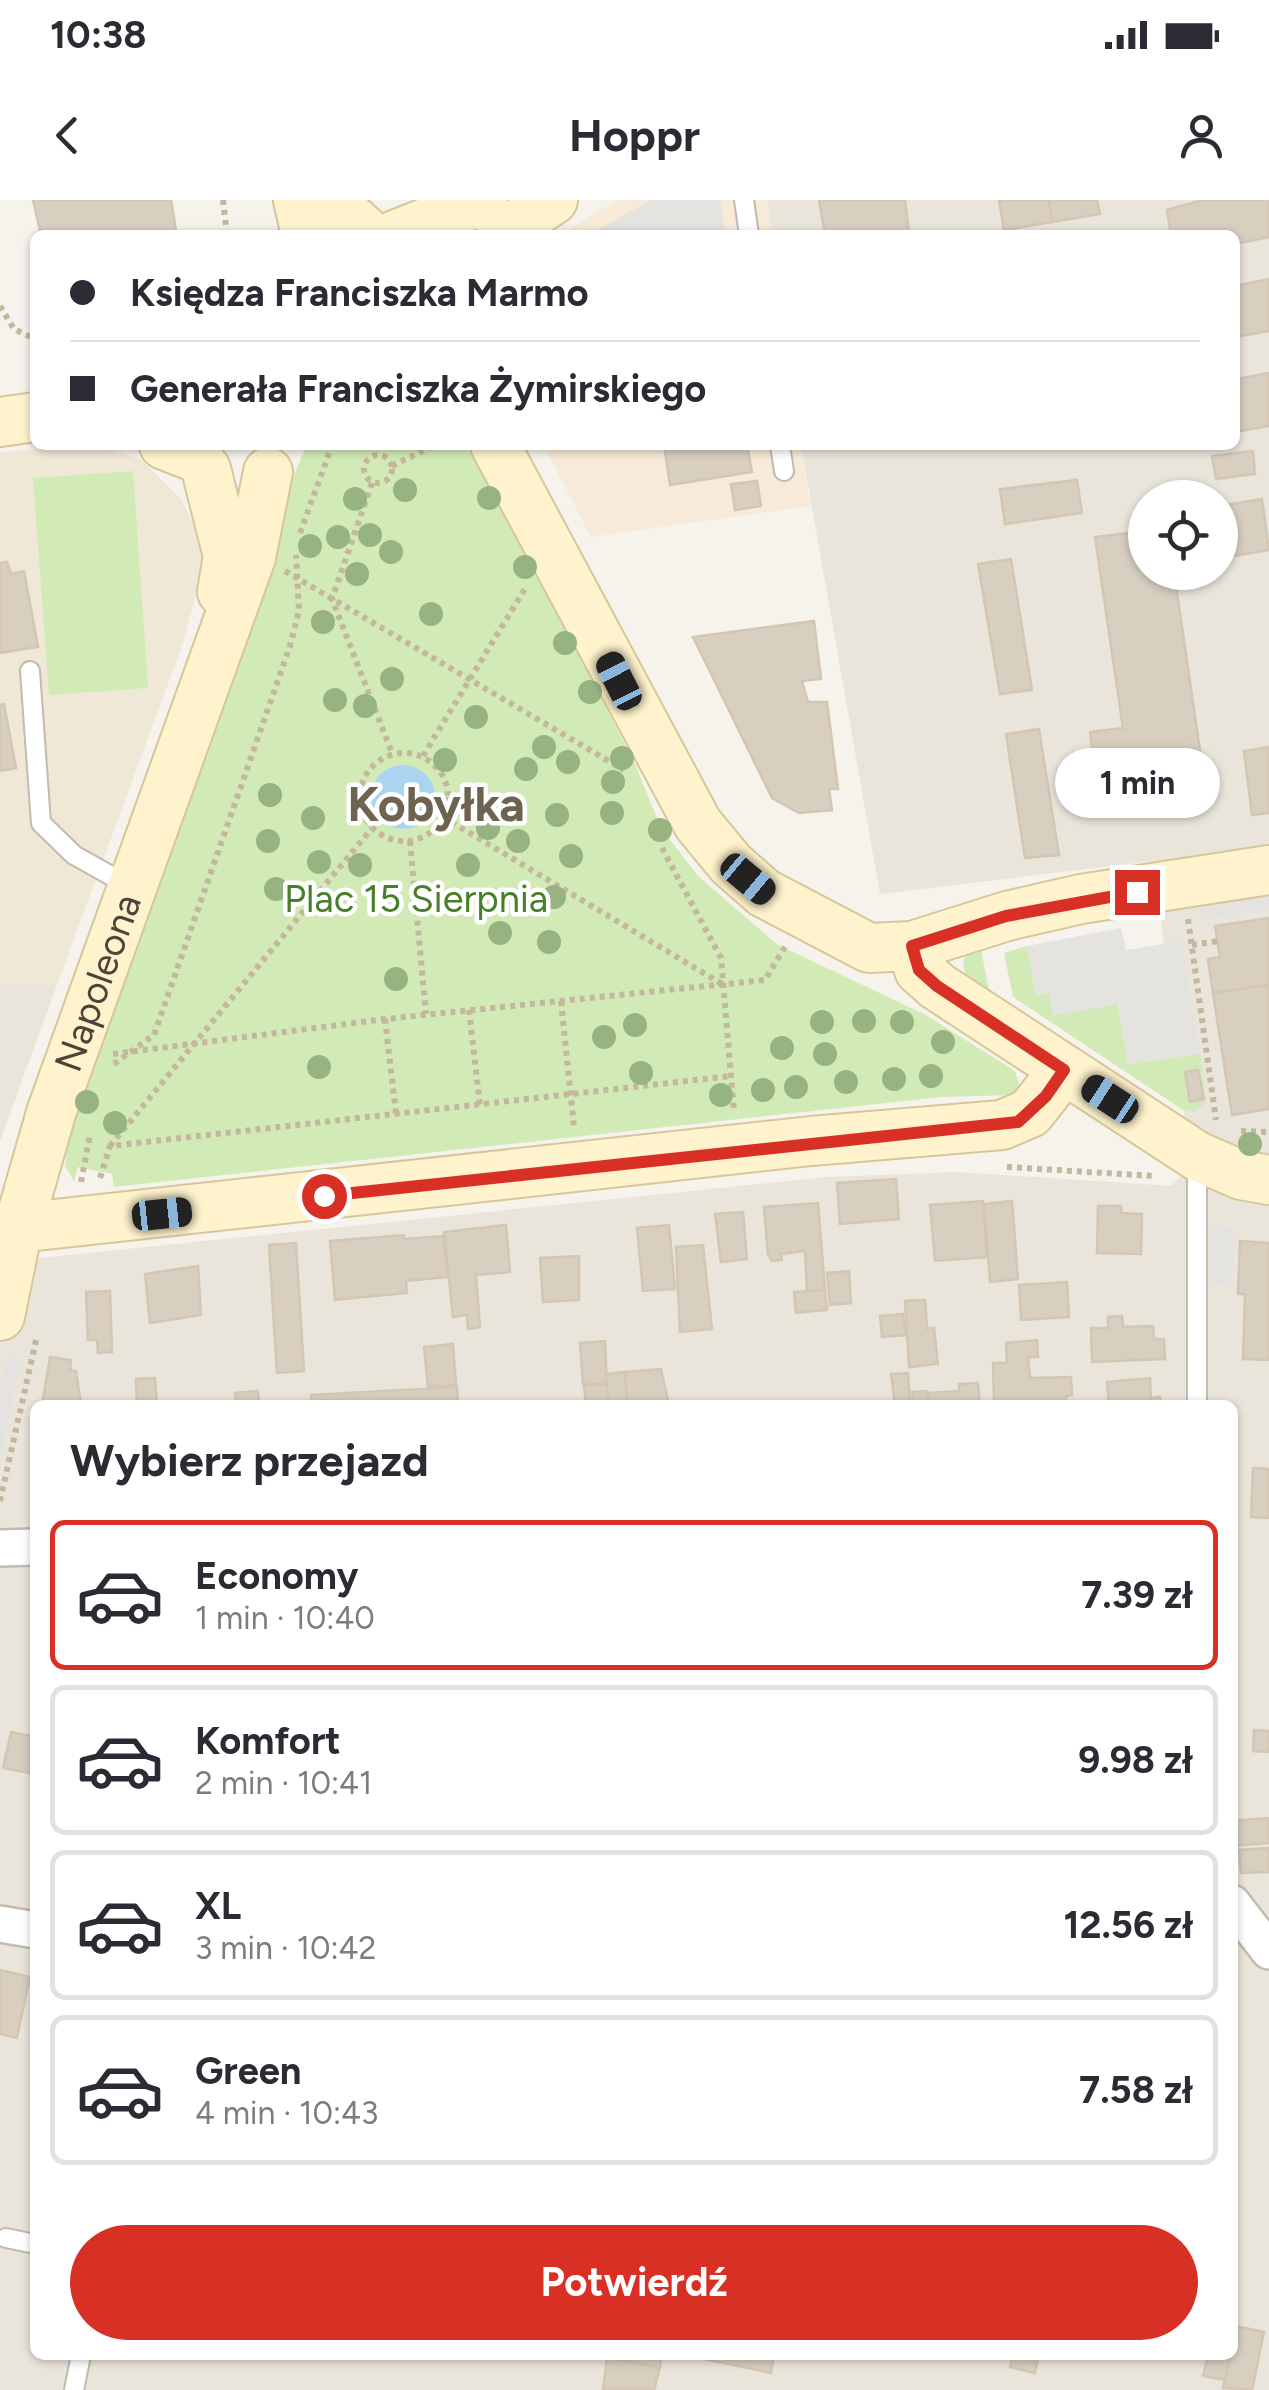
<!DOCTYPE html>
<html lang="pl">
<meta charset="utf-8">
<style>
body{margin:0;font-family:Figtree,sans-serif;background:#f7f7f7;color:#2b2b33;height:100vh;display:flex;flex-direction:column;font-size:38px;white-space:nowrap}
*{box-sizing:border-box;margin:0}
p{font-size:32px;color:#7c7c81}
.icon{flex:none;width:55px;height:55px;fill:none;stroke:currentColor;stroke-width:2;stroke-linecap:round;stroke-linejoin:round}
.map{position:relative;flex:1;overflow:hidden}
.panel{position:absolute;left:30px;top:1200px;width:1208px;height:960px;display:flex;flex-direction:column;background:#fff;border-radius:15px;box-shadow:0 2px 8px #0004}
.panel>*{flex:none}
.hud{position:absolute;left:30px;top:30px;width:1210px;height:220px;border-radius:15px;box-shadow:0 2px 8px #0004;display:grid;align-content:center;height:220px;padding:0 40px;background:#fff}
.fabs{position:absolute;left:1128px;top:280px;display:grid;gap:20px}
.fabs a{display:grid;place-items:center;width:110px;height:110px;border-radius:50%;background:#fff;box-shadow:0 2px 8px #0004;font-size:50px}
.end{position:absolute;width:45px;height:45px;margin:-22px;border:12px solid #d93025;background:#fff;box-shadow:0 0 0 5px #fff}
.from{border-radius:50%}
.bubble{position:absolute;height:70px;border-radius:35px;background:#fff;box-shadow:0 2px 8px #0004;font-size:32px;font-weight:700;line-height:70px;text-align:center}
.car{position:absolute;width:30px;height:60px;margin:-30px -15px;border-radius:12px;box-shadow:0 0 8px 2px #0007;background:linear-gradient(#222 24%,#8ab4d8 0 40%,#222 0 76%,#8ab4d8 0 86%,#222 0)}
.hud b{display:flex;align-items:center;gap:35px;height:95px;font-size:38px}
.hud b+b{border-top:2px solid #e1e1e2}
.hud i{width:25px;height:25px;background:#2b2b33}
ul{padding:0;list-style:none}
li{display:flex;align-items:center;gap:30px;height:150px;margin:0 20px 15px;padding:0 20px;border:5px solid #e1e1e2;border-radius:15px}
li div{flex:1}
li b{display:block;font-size:38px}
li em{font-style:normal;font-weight:700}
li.active{border-color:#d93025}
li>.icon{width:90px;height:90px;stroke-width:1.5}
h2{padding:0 40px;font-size:45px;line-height:120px}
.primary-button{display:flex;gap:20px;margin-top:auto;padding:20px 40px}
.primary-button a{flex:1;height:115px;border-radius:60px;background:#d93025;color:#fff;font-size:40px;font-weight:700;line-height:115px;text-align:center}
.status{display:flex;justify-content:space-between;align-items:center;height:70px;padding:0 50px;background:#fff;direction:ltr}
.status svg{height:28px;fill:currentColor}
header{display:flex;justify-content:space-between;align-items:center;height:130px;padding:0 40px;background:#fff;font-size:45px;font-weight:700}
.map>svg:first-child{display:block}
.residential{fill:#eae5da;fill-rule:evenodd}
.commercial{fill:#f7ead8}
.education{fill:#efe8d6}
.green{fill:#d2eab5}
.parking{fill:#e5e3e0}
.water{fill:#a9d4f2}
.building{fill:#d8cfc1;stroke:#d3c7b4;stroke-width:2.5}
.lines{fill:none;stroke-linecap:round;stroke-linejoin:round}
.lane-casing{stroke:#c2bbae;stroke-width:22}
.street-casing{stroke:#c2bbae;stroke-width:40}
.secondary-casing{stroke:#d6c79b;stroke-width:52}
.path{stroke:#c4b79f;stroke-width:6;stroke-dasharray:5 5;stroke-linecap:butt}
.lane{stroke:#fff;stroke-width:18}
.street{stroke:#fff;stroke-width:35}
.secondary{stroke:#fff3cd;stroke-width:48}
.tree{fill:#97b381}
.route{stroke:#d93025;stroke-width:12}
.labels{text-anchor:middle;stroke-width:9;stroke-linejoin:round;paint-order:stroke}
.park-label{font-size:38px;fill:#4a7f2a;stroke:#fff}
.street-label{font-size:38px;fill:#4b4439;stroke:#fff}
.district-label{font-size:48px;font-weight:bold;fill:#6e6250;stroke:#fff}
</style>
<div class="status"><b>10:38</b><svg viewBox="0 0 49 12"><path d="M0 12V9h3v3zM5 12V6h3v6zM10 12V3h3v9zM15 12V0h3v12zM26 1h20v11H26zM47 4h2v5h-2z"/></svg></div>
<header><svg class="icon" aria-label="back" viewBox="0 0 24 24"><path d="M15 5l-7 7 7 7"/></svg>Hoppr<svg class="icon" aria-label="person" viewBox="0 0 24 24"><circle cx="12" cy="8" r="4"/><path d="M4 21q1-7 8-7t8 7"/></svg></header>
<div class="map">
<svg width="1269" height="2190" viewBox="0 0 1269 2190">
<rect width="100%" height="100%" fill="#f6f3ec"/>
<g class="residential">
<path d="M767 0H1269V2190H0V1062L828 977 957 972 1172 986 1197 956 1183 910 1154 661 880 694 801 245H1235V35H772ZM1145 298H1220V372H1145ZM35 1205H1232V2155H35Z"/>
<polygon points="58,782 0,941 0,784"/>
</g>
<g class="commercial">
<polygon points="617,0 767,0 772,35 561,35"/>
<polygon points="543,245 801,245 810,306 591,337"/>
</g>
<polygon class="education" points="98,245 140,259 181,299 198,332 203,367 183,443 58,782 0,784 0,252"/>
<g class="green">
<polygon points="307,245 470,245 635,564 661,628 698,676 778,745 924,814 1015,871 1019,884 1014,895 942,897 114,987 112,974 78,967 74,981 65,966 68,942 289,286"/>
<polygon points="133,271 148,488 49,495 33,278"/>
<path d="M980 744 991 801C972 784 946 762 980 744Z"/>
<polygon points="1027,746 1036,795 1049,793 1118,804 1128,864 1200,854 1206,903 1193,912 1183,910 1013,797 1004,753"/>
</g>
<g class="parking">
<polygon points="651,0 720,0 725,35 589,35"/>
<polygon points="1269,688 1269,709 1209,718 1190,701"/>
<polygon points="1121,728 1126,750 1181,741 1200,854 1128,864 1118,804 1053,816 1049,793 1036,795 1027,746"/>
<polygon points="1209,1023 1234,1029 1232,1085 1209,1083"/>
<polygon points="9,1153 19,1166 0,1260 0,1193"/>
</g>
<circle class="water" cx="403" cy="597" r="32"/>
<g class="building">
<polygon points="33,0 171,0 176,30 175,35 41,35"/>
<polygon points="819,0 905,0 909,33 825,35"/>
<polygon points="999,0 1049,0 1052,22 1004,30"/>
<polygon points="1049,0 1097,0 1100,14 1052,22"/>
<polygon points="1202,0 1269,0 1269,37 1235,44 1235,35 1171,35 1167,10"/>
<polygon points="1269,79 1269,131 1235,137 1235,86"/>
<polygon points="1269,173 1269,226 1235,232 1237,179"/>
<polygon points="664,245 747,245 752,272 670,285"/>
<polygon points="1253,251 1255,274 1216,279 1212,256"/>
<polygon points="1077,280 1082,313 1005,324 1000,289"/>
<polygon points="757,281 761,306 735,310 731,284"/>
<polygon points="1262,299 1269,350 1227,357 1220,306"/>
<polygon points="1145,331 1145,372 1174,372 1204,578 1099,594 1090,532 1123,528 1095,337"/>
<polygon points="1011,359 1032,490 1000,494 978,364"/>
<polygon points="7,362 11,374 24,371 38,447 0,453 0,363"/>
<polygon points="814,421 821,479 802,481 808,502 827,502 838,589 829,589 832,610 799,613 772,598 693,437"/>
<polygon points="4,504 16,568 0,571 0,505"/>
<polygon points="1039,529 1059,655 1025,658 1006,534"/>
<polygon points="1269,547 1269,613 1252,615 1244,551"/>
<polygon points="1269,718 1269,785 1213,793 1208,759 1220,757 1215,726"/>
<polygon points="1269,785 1269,909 1232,915 1213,793"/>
<polygon points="1198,870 1204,899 1190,902 1185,872"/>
<polygon points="896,979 899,1019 840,1024 837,983"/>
<polygon points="983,1001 987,1057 935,1061 930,1005"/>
<polygon points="1012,1001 1018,1079 990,1082 984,1004"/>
<polygon points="818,1003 825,1090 807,1091 805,1051 781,1054 782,1060 772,1061 768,1055 764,1007"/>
<polygon points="1098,1006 1121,1006 1121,1013 1142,1014 1141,1054 1097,1053"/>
<polygon points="743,1012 747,1059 721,1062 715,1014"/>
<polygon points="506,1025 510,1072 476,1075 480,1127 468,1129 467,1115 453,1117 444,1032"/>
<polygon points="669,1025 675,1089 643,1091 637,1028"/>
<polygon points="404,1035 404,1039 443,1036 448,1077 406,1081 407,1093 335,1100 330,1041"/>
<polygon points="1240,1041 1269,1043 1269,1160 1243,1159 1245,1094 1238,1094"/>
<polygon points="296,1043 304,1171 277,1173 269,1045"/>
<polygon points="703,1045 712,1129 680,1132 676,1047"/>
<polygon points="579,1056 579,1100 543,1102 540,1058"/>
<polygon points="198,1066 201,1115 150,1123 145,1074"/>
<polygon points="849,1071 851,1103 830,1105 827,1073"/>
<polygon points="1067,1082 1069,1117 1021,1120 1019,1085"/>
<polygon points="825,1090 827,1110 796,1113 794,1092"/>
<polygon points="110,1091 112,1152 98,1153 97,1140 88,1140 86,1092"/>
<polygon points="925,1100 927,1129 934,1128 938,1164 909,1167 905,1101"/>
<polygon points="903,1114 906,1135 882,1137 880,1116"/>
<polygon points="1122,1116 1123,1127 1153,1126 1154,1139 1164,1139 1165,1159 1092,1162 1091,1128 1108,1128 1108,1117"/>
<polygon points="1037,1140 1038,1157 1028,1157 1030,1178 1071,1177 1072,1195 1066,1196 1066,1205 994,1205 993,1163 1007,1163 1006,1143"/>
<polygon points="605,1141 607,1184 583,1185 580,1143"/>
<polygon points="453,1144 456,1185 428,1187 424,1147"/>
<polygon points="50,1157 71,1160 70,1170 76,1171 81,1205 42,1205"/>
<polygon points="661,1169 669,1205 627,1205 625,1172"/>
<polygon points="625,1172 627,1205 608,1205 606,1174"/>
<polygon points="908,1173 910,1205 895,1205 891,1174"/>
<polygon points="155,1178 157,1205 137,1205 136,1179"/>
<polygon points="1150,1178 1151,1198 1160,1197 1161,1205 1109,1205 1107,1182"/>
<polygon points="978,1183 980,1205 929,1205 928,1193 959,1191 959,1184"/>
<polygon points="607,1184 608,1205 586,1205 584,1185"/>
<polygon points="457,1187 458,1205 312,1205 311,1195"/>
<polygon points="258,1191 259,1203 236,1205 235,1193"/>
<polygon points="927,1191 928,1205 913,1205 912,1192"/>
<polygon points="1253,1268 1269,1269 1269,1318 1251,1317"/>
<polygon points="1254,1530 1269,1531 1269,1552 1253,1551"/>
<polygon points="11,1532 35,1537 35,1574 3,1568"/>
<polygon points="1269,1618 1269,1643 1232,1646 1232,1621"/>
<polygon points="1269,1648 1269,1672 1241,1673 1239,1650"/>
<polygon points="0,1770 30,1777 17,1838 0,1834"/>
<polygon points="1236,2126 1264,2132 1252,2190 1223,2188"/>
<polygon points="607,2155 661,2155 660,2168 607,2157"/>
<polygon points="685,2155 774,2155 771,2173"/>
<polygon points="1013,2155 1039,2155 1035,2173 1010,2167"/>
<polygon points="1208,2155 1230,2155 1225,2180 1203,2176"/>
<polygon points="607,2157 660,2168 654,2190 603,2190"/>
</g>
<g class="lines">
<g class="lane-casing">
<g id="lane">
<polyline points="744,0 749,35"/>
<polyline points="780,245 784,271"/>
<polyline points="30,471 41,623 74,655 131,687"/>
<polyline points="1197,960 1197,1205"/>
<polyline points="6,2038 35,2044"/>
<polyline points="74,2190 81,2155"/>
</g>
</g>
<g class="street-casing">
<g id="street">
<polyline points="0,1348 35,1347"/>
<polyline points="1232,1703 1269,1751"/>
<polyline points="0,1724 35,1730"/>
</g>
</g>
<g class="secondary-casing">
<g id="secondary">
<polyline points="298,0 306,35"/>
<polyline points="330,0 370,35"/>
<polyline points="395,35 483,0"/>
<polyline points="500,35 553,0"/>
<polyline points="0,222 35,217"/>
<polyline points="164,245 200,259"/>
<polyline points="495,245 698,624 731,664 764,693 869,748 912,746 1007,716 1081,699 1269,670"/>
<polyline points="206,269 228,356 222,392"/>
<polyline points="912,746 919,770 937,786 1197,956 1241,975 1269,980"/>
<polyline points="18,1028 811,941 1002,925 1030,913 1064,870"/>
<path id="s1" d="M0 1116 18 1028 51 913 251 357 268 272"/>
</g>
</g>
<g class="path">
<polyline points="223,0 227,35"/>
<polyline points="0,106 14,129 35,139"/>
<circle cx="378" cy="269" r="14"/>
<polyline points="392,266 435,245"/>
<polyline points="372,283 332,399 392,553"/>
<polyline points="300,333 332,245"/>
<polyline points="285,371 624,570"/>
<circle cx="404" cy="597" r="44"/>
<polyline points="423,556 526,387"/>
<polyline points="443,617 722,784"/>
<polyline points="410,641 426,814"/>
<polyline points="662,648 721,758 734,911"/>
<polyline points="1188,719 1216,920"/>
<polyline points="1192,745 1218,741"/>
<polyline points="561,801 574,927"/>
<polyline points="469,810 480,905"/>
<polyline points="385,819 396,914"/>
<polyline points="113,854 385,819 765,780 786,745"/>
<polyline points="114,864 154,835 290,446 299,411 296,355"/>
<polyline points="1241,931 1269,932"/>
<polyline points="110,946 372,628"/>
<polyline points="1007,967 1154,976"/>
<polyline points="100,978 110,946 731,876"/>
<polyline points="81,982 90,935"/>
<polyline points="0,1301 37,1136"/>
</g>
<use href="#lane" class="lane"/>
<use href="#street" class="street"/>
<use href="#secondary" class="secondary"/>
</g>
<g class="tree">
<circle cx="405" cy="290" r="12"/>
<circle cx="489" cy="298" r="12"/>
<circle cx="355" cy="299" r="12"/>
<circle cx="370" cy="335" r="12"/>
<circle cx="338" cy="337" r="12"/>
<circle cx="310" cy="346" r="12"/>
<circle cx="391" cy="352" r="12"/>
<circle cx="525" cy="367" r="12"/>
<circle cx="357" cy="374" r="12"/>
<circle cx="431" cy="414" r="12"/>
<circle cx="323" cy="422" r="12"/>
<circle cx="565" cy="443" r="12"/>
<circle cx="392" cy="479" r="12"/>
<circle cx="590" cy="492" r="12"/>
<circle cx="335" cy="500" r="12"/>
<circle cx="365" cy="506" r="12"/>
<circle cx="476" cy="517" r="12"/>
<circle cx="544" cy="547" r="12"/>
<circle cx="622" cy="558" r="12"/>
<circle cx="445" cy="560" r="12"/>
<circle cx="568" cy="562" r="12"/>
<circle cx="526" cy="569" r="12"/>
<circle cx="613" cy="582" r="12"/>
<circle cx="270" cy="595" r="12"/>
<circle cx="612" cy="613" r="12"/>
<circle cx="557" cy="615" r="12"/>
<circle cx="313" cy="618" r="12"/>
<circle cx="488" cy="628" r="12"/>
<circle cx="660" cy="630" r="12"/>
<circle cx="268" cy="641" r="12"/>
<circle cx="518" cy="641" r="12"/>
<circle cx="571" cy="656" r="12"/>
<circle cx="319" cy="662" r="12"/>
<circle cx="360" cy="665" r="12"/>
<circle cx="468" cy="665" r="12"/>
<circle cx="276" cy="689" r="12"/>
<circle cx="554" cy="697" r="12"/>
<circle cx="500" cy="733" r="12"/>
<circle cx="549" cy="742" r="12"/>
<circle cx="396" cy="779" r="12"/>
<circle cx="864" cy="821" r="12"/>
<circle cx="822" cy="822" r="12"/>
<circle cx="902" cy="822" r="12"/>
<circle cx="635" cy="825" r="12"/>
<circle cx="604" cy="837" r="12"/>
<circle cx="943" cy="842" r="12"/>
<circle cx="782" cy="848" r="12"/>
<circle cx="825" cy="854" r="12"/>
<circle cx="319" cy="867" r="12"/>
<circle cx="641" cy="873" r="12"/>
<circle cx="931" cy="876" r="12"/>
<circle cx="894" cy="879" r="12"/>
<circle cx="846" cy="882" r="12"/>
<circle cx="796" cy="887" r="12"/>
<circle cx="763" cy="890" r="12"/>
<circle cx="721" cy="895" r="12"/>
<circle cx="87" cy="902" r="12"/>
<circle cx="115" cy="923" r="12"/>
<circle cx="1250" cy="944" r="12"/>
</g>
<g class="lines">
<polyline class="route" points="324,996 1018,922 1046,896 1064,870 937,786 919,770 912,746 1006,716 1137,692"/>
</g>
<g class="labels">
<g class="park-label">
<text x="416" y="712">Plac 15 Sierpnia</text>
</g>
<g class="street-label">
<text dy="13" stroke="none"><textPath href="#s1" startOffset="348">Napoleona</textPath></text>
</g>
<g class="district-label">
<text x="436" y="621">Kobyłka</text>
</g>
</g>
</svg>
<div class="fabs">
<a><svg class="icon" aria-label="locate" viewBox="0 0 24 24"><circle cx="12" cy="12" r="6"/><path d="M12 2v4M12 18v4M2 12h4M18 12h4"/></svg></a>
</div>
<i class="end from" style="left:324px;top:996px"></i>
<i class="end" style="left:1137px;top:692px"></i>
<div class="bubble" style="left:1055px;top:548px;width:165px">1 min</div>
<i class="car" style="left:619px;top:481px;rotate:333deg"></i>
<i class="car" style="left:748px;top:679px;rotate:130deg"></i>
<i class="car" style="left:1110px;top:899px;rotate:303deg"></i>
<i class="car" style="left:162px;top:1014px;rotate:84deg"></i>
<div class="hud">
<b><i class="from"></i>Księdza Franciszka Marmo</b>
<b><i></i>Generała Franciszka Żymirskiego</b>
</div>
<section class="panel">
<h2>Wybierz przejazd</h2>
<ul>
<li class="active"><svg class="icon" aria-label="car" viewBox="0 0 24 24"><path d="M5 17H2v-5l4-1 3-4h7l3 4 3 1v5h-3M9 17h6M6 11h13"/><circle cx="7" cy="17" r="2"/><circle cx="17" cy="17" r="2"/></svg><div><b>Economy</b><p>1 min · 10:40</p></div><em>7.39 zł</em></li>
<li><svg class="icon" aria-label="car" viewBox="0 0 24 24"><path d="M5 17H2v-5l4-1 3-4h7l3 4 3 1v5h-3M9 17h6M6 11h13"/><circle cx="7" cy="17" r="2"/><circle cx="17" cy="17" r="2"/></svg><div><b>Komfort</b><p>2 min · 10:41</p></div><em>9.98 zł</em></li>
<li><svg class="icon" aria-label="car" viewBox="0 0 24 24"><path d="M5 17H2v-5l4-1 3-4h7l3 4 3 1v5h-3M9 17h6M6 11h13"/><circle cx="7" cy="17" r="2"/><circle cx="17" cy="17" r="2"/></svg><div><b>XL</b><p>3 min · 10:42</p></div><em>12.56 zł</em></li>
<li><svg class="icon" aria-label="car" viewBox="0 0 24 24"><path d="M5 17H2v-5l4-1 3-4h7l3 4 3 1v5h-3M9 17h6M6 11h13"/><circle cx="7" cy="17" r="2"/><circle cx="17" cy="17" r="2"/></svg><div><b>Green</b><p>4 min · 10:43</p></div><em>7.58 zł</em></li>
</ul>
<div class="primary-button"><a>Potwierdź</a></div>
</section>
</div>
